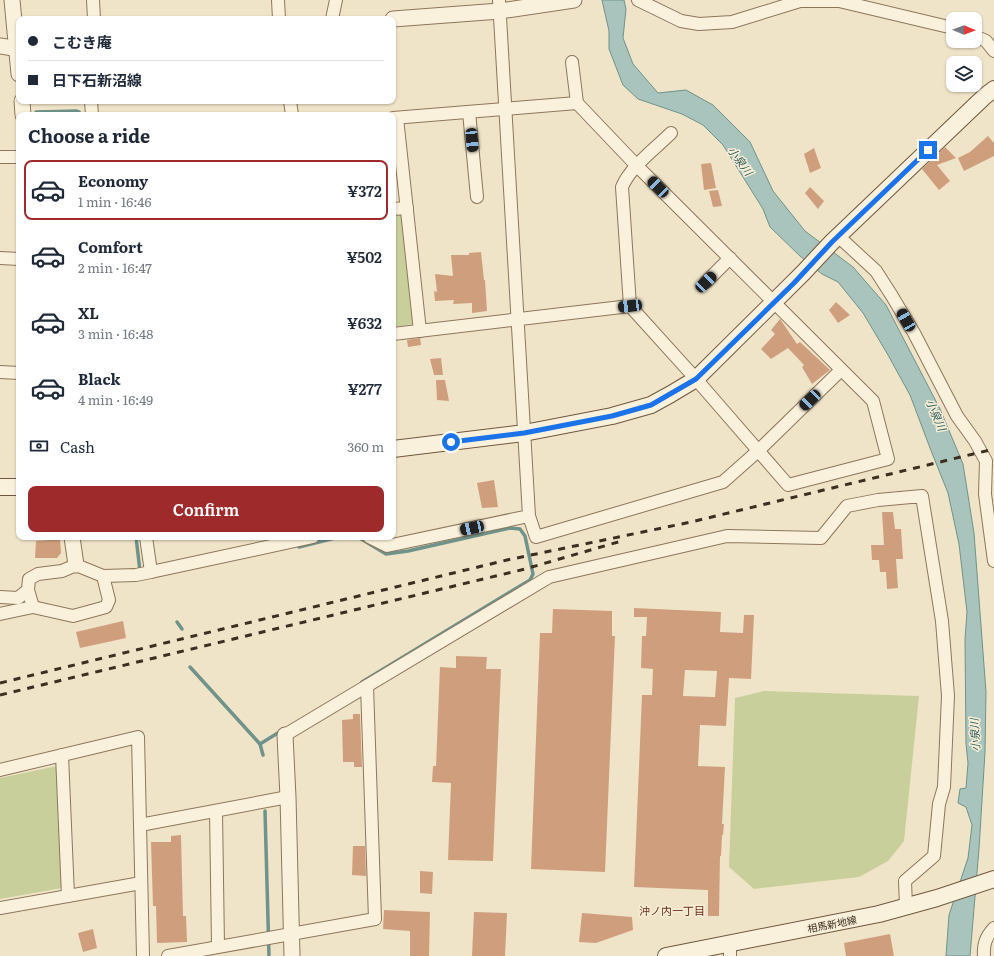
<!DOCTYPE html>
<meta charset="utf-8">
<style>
body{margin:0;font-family:Literata,"Noto Sans JP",serif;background:#f6f6f7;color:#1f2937;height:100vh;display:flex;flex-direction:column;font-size:15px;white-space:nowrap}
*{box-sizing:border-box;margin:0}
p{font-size:13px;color:#747a83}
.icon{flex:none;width:22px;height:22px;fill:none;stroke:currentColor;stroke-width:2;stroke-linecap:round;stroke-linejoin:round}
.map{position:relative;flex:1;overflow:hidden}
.drawer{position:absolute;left:16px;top:112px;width:380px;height:428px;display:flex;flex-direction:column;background:#fff;border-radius:8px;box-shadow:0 1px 3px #0004}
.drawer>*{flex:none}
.banner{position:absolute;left:16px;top:16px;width:380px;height:88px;border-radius:8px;box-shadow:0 1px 3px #0004;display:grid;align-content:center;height:88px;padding:0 12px;background:#fff}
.needle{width:26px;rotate:91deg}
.controls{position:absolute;left:946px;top:12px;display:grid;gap:8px}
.controls a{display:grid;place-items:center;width:36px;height:36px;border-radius:8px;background:#fff;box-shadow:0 1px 3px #0004;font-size:20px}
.end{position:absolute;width:18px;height:18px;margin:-9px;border:5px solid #1a73e8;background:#fff;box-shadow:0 0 0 2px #fff}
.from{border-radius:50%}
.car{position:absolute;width:12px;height:24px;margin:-12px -6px;border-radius:5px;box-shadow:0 0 3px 1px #0007;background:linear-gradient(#222 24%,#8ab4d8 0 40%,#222 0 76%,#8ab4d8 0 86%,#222 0)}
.banner b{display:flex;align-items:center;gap:14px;height:38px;font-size:15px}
.banner b+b{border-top:1px solid #e0e1e3}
.banner i{width:10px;height:10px;background:#1f2937}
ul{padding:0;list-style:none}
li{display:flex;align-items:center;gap:12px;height:60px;margin:0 8px 6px;padding:0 4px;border:2px solid transparent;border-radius:8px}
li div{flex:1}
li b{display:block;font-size:15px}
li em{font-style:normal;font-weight:600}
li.selected{border-color:#9e2a2b}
li>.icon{width:36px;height:36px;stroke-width:1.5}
h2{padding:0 12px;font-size:18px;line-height:48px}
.pay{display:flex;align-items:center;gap:10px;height:44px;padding:0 12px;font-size:15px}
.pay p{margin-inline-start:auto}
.cta{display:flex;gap:8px;margin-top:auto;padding:8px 12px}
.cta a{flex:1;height:46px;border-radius:8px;background:#9e2a2b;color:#fff;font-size:16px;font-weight:600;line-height:46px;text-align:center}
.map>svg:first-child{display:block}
.green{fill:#c9cf9b}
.water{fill:#a9c4bc;stroke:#6f938a}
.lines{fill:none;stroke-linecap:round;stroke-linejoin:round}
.stream{stroke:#6f938a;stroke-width:3.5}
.building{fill:#cf9f7d;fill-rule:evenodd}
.minor-casing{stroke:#8d765c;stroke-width:14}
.tertiary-casing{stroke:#8d765c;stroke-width:17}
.secondary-casing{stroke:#6f573f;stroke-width:18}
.minor{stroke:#faf1dc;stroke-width:12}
.tertiary{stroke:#faf1dc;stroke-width:15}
.secondary{stroke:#faf1dc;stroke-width:16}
.rail{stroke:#3d2e20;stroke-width:3;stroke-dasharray:7 7;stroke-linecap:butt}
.route{stroke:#1a73e8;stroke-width:5}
.labels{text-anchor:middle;stroke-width:3;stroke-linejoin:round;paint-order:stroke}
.street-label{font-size:10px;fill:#3d2e20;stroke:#f7eed8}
.water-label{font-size:11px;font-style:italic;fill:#2f5d5a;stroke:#f7eed8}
.neighbourhood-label{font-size:11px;fill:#6b2e1e;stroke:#f7eed8}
</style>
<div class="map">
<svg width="994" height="956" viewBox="0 0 994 956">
<rect width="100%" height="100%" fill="#f0e4c8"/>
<g class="green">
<polygon points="400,213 404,216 414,324 393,327 393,214"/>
<polygon points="764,691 919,696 904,841 888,861 859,877 754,889 729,867 735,698"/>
<polygon points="57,766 62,888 0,899 0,778"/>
</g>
<polygon class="water" points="602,0 624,0 626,9 623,38 633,64 658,93 686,90 713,105 750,142 773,191 805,231 853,267 886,305 940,409 963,464 974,533 986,692 985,752 979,849 970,956 946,956 949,915 968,858 972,825 966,807 958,803 960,789 966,788 968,763 966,744 965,639 967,612 959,544 948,493 930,448 910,395 888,355 863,313 838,282 822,274 800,256 770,227 763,209 723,145 703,125 682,114 638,99 623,85 609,49 609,31"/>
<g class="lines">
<g class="stream">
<polyline points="36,112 76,111 79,112 81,115"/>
<polyline points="136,537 140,571"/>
<polyline points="358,537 386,554 408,551 510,528 520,529 525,536 533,574 530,580 362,682"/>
<polyline points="299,547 339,537"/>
<polyline points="177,622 182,629"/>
<polyline points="190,667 260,744 263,755"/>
<polyline points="260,744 281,731"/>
<polyline points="265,811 269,956"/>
</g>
</g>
<g class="building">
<polygon points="988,136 994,143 994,156 964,171 958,158 970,152"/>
<polygon points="945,147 956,158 937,165 950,181 939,190 922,169"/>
<polygon points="814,148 821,168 810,173 804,154"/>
<polygon points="711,163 716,188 704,190 701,164"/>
<polygon points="810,187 824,201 818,209 805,193"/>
<polygon points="718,190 722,206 713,207 709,191"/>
<polygon points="481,252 484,280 485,280 487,311 472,313 472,303 453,304 454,300 435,301 434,291 437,292 435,274 453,276 451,255 469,255 469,253"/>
<polygon points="836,302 850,315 838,323 829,310"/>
<polygon points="780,319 797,344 800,342 830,370 812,384 802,367 804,365 788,348 771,359 761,349 775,334 771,330"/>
<polygon points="420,338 421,345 408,347 407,340"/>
<polygon points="441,358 443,375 434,375 430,359"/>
<polygon points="436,380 445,380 449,401 437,400"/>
<polygon points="494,480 498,507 482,508 477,483"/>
<polygon points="882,512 893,512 895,529 901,529 903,559 896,559 898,588 887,589 886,572 880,572 879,560 872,560 871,545 884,545"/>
<polygon points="60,539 61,553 57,558 35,558 36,541"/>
<path d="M634 608 721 612 720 632 743 633 744 615H754L751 679 729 678 726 726 700 725 698 766 725 767 722 824H724L723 835H722L721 856H720L719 916H708V890L634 887 642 695H652L653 669 641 668 642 636H646L647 617H634ZM685 670 717 671 715 697 683 696Z"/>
<polygon points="553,609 612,611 612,636 615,636 605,872 531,869 540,633 552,633"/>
<polygon points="123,621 126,638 80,648 76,632"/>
<polygon points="456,656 487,657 486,669 501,669 493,861 448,860 451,783 432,782 433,766 436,766 440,667 456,668"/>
<polygon points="353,714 360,714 362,767 354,767 354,762 343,762 342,720 353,719"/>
<polygon points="181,835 183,916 186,916 187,942 157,943 156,906 153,906 151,842 171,842 171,836"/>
<polygon points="353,846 365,846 366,876 352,875"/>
<polygon points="420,871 433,872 432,894 420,893"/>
<polygon points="384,910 430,912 429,956 410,956 410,931 383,929"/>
<polygon points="474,912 507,913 505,956 472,956"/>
<polygon points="582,913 632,917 633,930 596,943 579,942"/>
<polygon points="93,929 97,948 83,952 78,933"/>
<polygon points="890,934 894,956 846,956 844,943"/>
</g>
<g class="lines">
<g class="minor-casing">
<g id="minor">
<polyline points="93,0 94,19"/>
<polyline points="278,0 279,19"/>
<polyline points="638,0 681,21 699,24 732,22 800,1 839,1 953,28"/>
<polyline points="332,19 336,0"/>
<polyline points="975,36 986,41 994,51"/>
<polyline points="572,62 577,103"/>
<polyline points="91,101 92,115"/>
<polyline points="290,101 292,115"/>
<polyline points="469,112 477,197"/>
<polyline points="393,118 577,103 637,166 873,401 888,459 788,485 696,379 630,306 393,334"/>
<polyline points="397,118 420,331"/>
<polyline points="0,157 19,157"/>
<polyline points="393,209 407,208"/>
<polyline points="838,236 876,271 892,296 914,333 957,416 975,441 986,461 985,494 994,561"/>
<polyline points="0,258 19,259"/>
<polyline points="706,282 730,258"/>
<path d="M630 306 622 187C630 167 656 148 671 133"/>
<polyline points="0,372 19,373"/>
<polyline points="529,516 536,537 723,482 758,451 841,370"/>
<polyline points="146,537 151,572 313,537"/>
<polyline points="369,537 387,546 529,516 499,0"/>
<polygon points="76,565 103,576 109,600 106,607 73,616 33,607 28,590 29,579 38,574 62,571"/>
<polyline points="103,576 136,575 151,572"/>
<polyline points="0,597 18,598 28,590"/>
<polyline points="0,614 33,607"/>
<polyline points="285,735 549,577 727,536 821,538 847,506 878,500 922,496 942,621 948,696 944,787 939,804 934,856 905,881 906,907"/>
<polyline points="62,755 68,896"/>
<polyline points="0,770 138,737 143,956"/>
<polyline points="216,811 218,946"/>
<polyline points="140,825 288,797"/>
<polyline points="0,908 141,883"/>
<polyline points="168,956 375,919 367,686"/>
<polyline points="730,956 730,944"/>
<path d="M984 956C983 944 986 937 994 928"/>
</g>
</g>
<g class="tertiary-casing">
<g id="tertiary">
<polyline points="12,0 19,74"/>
<polyline points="393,19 500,11 574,0"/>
<polyline points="0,46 19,49"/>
<polyline points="22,101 23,115"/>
<polyline points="72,537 76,565"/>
<polyline points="285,735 288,797 292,956"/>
</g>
</g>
<g class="secondary-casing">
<g id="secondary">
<polyline points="393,449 524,433 612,416 651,405 671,394 696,379 803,273 832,242 985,96 994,89"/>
<polyline points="0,487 19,487"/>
<polyline points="666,956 879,914 937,898 994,879"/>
</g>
</g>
<use href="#minor" class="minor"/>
<use href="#tertiary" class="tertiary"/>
<use href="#secondary" class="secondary"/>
<g class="rail">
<polyline points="0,683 507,560 691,522 994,449"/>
<polyline points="0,695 525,569 625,540"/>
</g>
</g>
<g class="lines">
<polyline class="route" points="451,442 524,433 612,416 651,405 696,379 794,283 832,242 928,150"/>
</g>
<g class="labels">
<g class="street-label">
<text transform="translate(832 924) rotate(-11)" y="4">相馬新地線</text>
</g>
<g class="water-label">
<text transform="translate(740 161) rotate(53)" y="4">小泉川</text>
<text transform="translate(936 415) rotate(66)" y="4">小泉川</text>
<text transform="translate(975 735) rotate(-93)" y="4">小泉川</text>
</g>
<g class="neighbourhood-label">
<text x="672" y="915">沖ノ内一丁目</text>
</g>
</g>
</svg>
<div class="controls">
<a><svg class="needle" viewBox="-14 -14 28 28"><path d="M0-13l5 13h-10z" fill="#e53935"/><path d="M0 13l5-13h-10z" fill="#747a83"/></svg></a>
<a><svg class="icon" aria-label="layers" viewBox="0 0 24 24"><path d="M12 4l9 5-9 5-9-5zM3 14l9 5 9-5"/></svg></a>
</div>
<i class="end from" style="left:451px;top:442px"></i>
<i class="end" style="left:928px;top:150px"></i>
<i class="car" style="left:472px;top:140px;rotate:175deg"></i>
<i class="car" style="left:658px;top:187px;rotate:315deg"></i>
<i class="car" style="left:706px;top:282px;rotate:46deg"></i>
<i class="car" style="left:630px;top:306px;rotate:263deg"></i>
<i class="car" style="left:906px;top:320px;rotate:330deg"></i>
<i class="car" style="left:810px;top:400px;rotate:226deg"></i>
<i class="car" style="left:472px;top:528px;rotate:258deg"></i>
<div class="banner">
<b><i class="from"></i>こむき庵</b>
<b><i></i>日下石新沼線</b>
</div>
<section class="drawer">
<h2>Choose a ride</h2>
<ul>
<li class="selected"><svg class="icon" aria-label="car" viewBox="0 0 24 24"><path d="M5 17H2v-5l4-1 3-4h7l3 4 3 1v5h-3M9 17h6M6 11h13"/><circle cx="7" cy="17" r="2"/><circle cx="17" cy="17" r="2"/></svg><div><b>Economy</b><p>1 min · 16:46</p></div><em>¥372</em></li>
<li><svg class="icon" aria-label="car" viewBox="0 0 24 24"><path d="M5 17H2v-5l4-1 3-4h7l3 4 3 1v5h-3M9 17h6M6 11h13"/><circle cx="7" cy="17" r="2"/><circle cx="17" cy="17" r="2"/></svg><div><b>Comfort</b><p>2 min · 16:47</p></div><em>¥502</em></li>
<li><svg class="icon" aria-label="car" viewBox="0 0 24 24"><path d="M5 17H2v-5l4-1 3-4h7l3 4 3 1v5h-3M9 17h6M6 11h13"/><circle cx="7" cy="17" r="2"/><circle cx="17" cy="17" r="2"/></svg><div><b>XL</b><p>3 min · 16:48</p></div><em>¥632</em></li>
<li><svg class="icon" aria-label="car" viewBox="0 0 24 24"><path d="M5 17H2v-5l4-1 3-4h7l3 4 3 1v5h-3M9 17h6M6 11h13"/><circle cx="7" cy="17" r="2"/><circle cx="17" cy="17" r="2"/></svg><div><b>Black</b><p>4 min · 16:49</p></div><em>¥277</em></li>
</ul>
<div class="pay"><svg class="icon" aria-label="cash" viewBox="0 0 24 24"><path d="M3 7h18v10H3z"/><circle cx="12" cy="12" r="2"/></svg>Cash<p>360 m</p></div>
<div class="cta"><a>Confirm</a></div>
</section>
</div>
